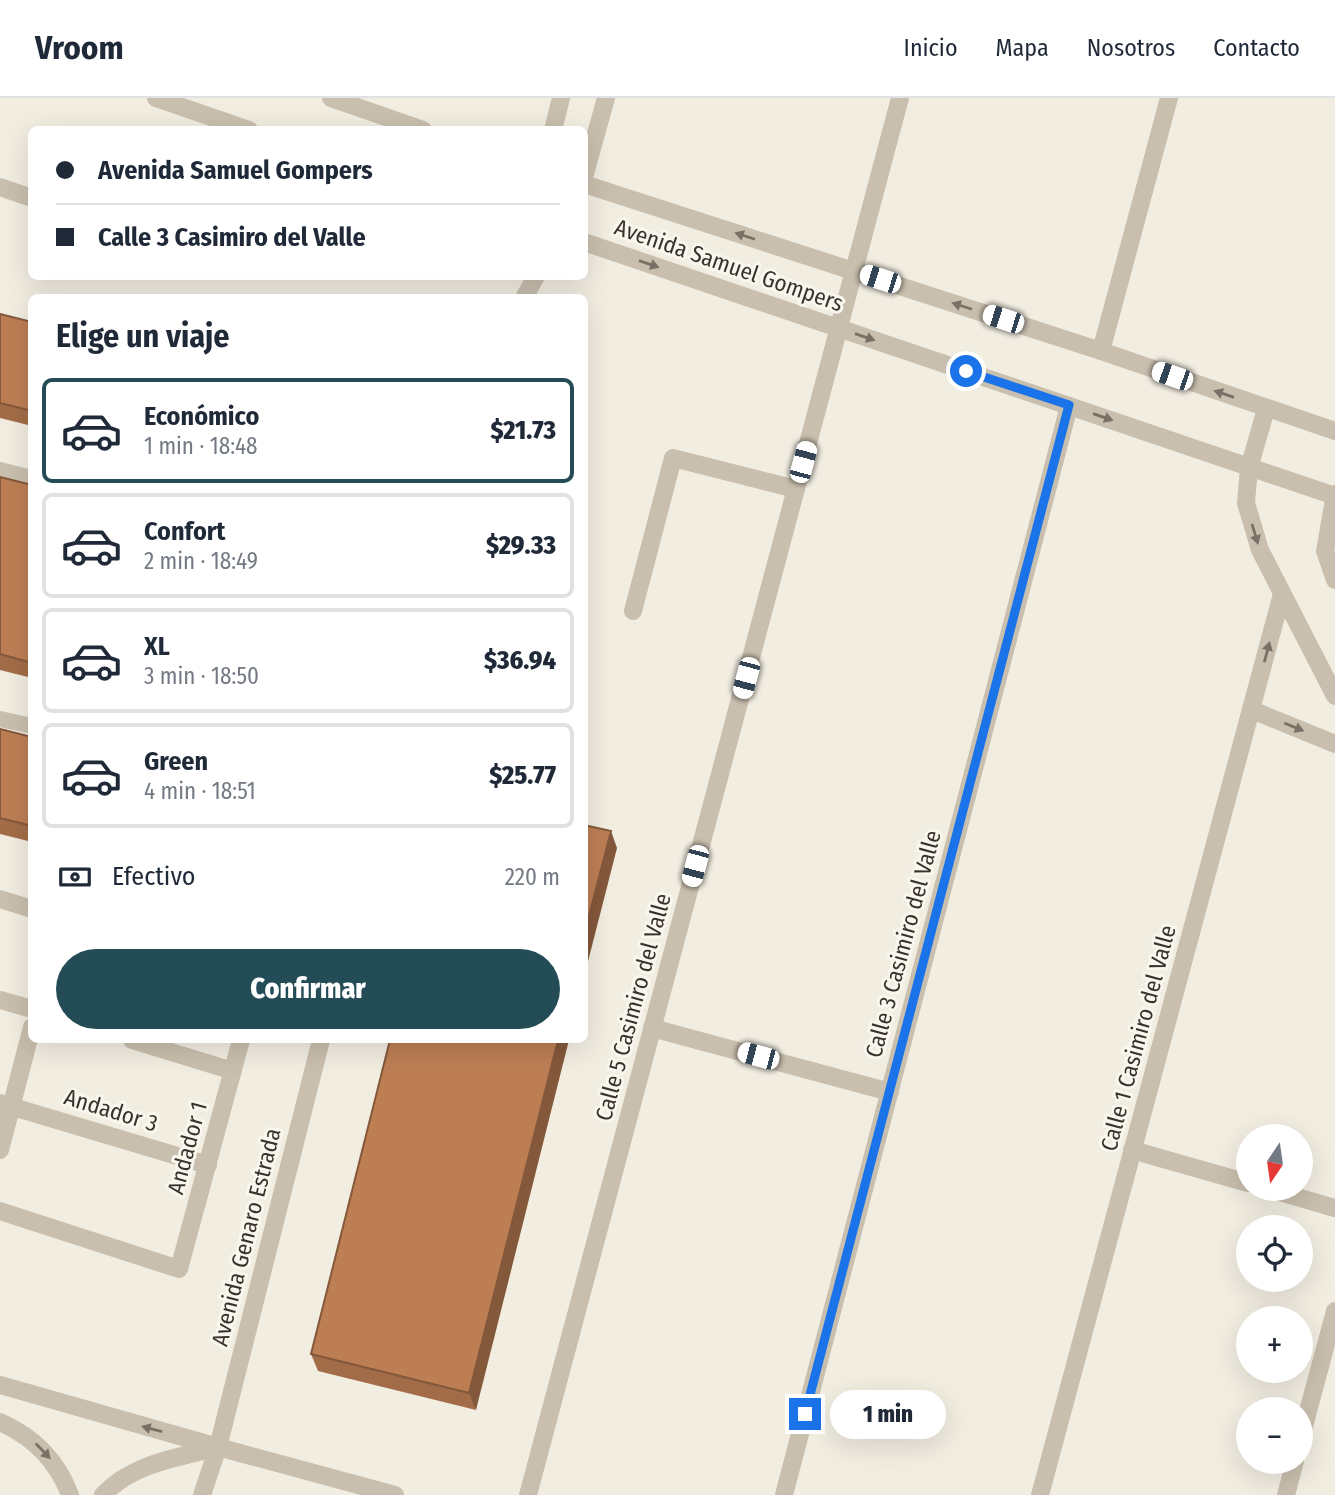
<!DOCTYPE html>
<html lang="es">
<meta charset="utf-8">
<style>
body{margin:0;font-family:"Fira Sans Condensed",sans-serif;background:#f6f6f7;color:#1f2937;height:100vh;display:flex;flex-direction:column;font-size:26px;white-space:nowrap}
*{box-sizing:border-box;margin:0}
p{font-size:23px;color:#747a83}
.icon{flex:none;width:38px;height:38px;fill:none;stroke:currentColor;stroke-width:2;stroke-linecap:round;stroke-linejoin:round}
.map{position:relative;flex:1;overflow:hidden}
.drawer{position:absolute;left:28px;top:196px;width:560px;height:749px;display:flex;flex-direction:column;background:#fff;border-radius:10px;box-shadow:0 7px 28px #0002}
.drawer>*{flex:none}
.guide{position:absolute;left:28px;top:28px;width:560px;height:154px;border-radius:10px;box-shadow:0 7px 28px #0002;display:grid;align-content:center;height:154px;padding:0 28px;background:#fff}
.needle{width:46px;rotate:193deg}
.fabs{position:absolute;left:1236px;top:1026px;display:grid;gap:14px}
.fabs a{display:grid;place-items:center;width:77px;height:77px;border-radius:50%;background:#fff;box-shadow:0 7px 28px #0002;font-size:35px}
.end{position:absolute;width:32px;height:32px;margin:-16px;border:9px solid #1a73e8;background:#fff;box-shadow:0 0 0 4px #fff}
.from{border-radius:50%}
.bubble{position:absolute;height:49px;border-radius:24px;background:#fff;box-shadow:0 7px 28px #0002;font-size:23px;font-weight:800;line-height:49px;text-align:center}
.car{position:absolute;width:21px;height:42px;margin:-21px -10px;border-radius:9px;box-shadow:0 0 5px 2px #0007;background:linear-gradient(#fff 24%,#345 0 40%,#fff 0 76%,#345 0 86%,#fff 0)}
.guide b{display:flex;align-items:center;gap:24px;height:66px;font-size:26px}
.guide b+b{border-top:2px solid #e0e1e3}
.guide i{width:18px;height:18px;background:#1f2937}
ul{padding:0;list-style:none}
li{display:flex;align-items:center;gap:21px;height:105px;margin:0 14px 10px;padding:0 14px;border:4px solid #e0e1e3;border-radius:10px}
li div{flex:1}
li b{display:block;font-size:26px}
li em{font-style:normal;font-weight:800}
li.on{border-color:#244c57}
li>.icon{width:63px;height:63px;stroke-width:1.5}
h2{padding:0 28px;font-size:32px;line-height:84px}
.pay{display:flex;align-items:center;gap:18px;height:77px;padding:0 28px;font-size:26px}
.pay p{margin-inline-start:auto}
.button{display:flex;gap:14px;margin-top:auto;padding:14px 28px}
.button a{flex:1;height:80px;border-radius:42px;background:#244c57;color:#fff;font-size:28px;font-weight:800;line-height:80px;text-align:center}
header{display:flex;align-items:center;gap:42px;box-sizing:border-box;height:98px;padding:0 35px;background:#fff;border-bottom:2px solid #e0e1e3}
header strong{font-size:33px}
nav{display:flex;gap:38px;margin-inline-start:auto;font-size:24px}
.map>svg:first-child{display:block}
.lines{fill:none;stroke-linecap:round;stroke-linejoin:round}
.service{stroke:#c9bfae;stroke-width:16}
.minor{stroke:#c9bfae;stroke-width:18}
.tertiary{stroke:#c9bfae;stroke-width:18}
.wall{fill:#a36c48}
.shaded-wall{fill:#84583b}
.building{fill:#bd7e54;stroke:#84583b;stroke-width:2}
.oneway{fill:#7a7166}
.route{stroke:#1a73e8;stroke-width:9}
.labels{text-anchor:middle;stroke-width:6;stroke-linejoin:round;paint-order:stroke}
.street-label{font-size:23px;fill:#39322c;stroke:#f9f6ee}
</style>
<header>
<strong>Vroom</strong>
<nav><a>Inicio</a><a>Mapa</a><a>Nosotros</a><a>Contacto</a></nav>
</header>
<div class="map">
<svg width="1335" height="1397" viewBox="0 0 1335 1397">
<rect width="100%" height="100%" fill="#f2ede1"/>
<g class="lines">
<g class="service">
<polyline points="0,372 32,380"/>
<polyline points="0,621 32,628"/>
</g>
<g class="minor">
<polyline points="0,89 32,100"/>
<polyline points="1101,253 1169,0"/>
<polyline points="633,513 673,360 796,391"/>
<polyline points="1252,612 1335,646"/>
<polyline points="0,801 32,811"/>
<polyline points="0,902 32,911"/>
<polyline points="652,930 890,994"/>
<polyline points="132,942 233,973"/>
<polyline points="0,1005 208,1067"/>
<polyline points="0,1052 32,929"/>
<polyline points="1132,1052 1248,1085"/>
<polyline points="1266,1090 1335,1110"/>
<polyline points="0,1113 179,1171 241,942"/>
<polyline points="1300,1343 1335,1213"/>
<polyline points="218,1349 395,1397"/>
<polyline points="528,1397 900,0"/>
<polyline points="784,1397 1069,308"/>
<polyline points="1040,1397 1282,496"/>
<polyline points="1286,1397 1295,1363"/>
</g>
<g class="tertiary">
<polyline points="156,0 249,32"/>
<polyline points="331,0 423,32"/>
<polyline points="553,32 561,0"/>
<polyline points="584,79 606,0"/>
<polyline points="584,86 1101,253 1335,333"/>
<polyline points="584,144 1335,398"/>
<polyline points="524,200 536,178"/>
<polyline points="1266,311 1249,370 1246,405 1260,452 1335,598"/>
<polyline points="1335,396 1325,453 1335,482"/>
<polyline points="0,1287 218,1349"/>
<path d="M0 1324C34 1339 57 1362 70 1397"/>
<path d="M103 1397C132 1366 175 1360 215 1350"/>
<polyline points="202,1397 218,1349 321,942"/>
</g>
</g>
<g class="wall">
<polygon points="0,216 32,224 32,328 0,320"/>
<polygon points="0,379 32,387 32,580 0,572"/>
<polygon points="0,631 32,639 32,744 0,736"/>
<polygon points="390,942 476,1312 318,1273 311,1256"/>
</g>
<g class="shaded-wall">
<polygon points="611,733 617,750 584,879 584,837"/>
<polygon points="558,942 569,942 476,1312 469,1295"/>
</g>
<g class="building">
<polygon points="0,216 32,224 32,313 0,305"/>
<polygon points="0,379 32,387 32,565 0,556"/>
<polygon points="0,631 32,639 32,728 0,720"/>
<polygon points="584,727 611,733 584,837"/>
<polygon points="390,942 558,942 469,1295 311,1256"/>
</g>
<defs><path id="oneway-solid" d="M-6-.8H1V-3.2L6.5 0L1 3.2V.8H-6Z" transform="scale(1.75)"/></defs>
<g class="oneway">
<use href="#oneway-solid" transform="translate(745 138) rotate(-162)"/>
<use href="#oneway-solid" transform="translate(649 166) rotate(19)"/>
<use href="#oneway-solid" transform="translate(962 208) rotate(-162)"/>
<use href="#oneway-solid" transform="translate(865 239) rotate(19)"/>
<use href="#oneway-solid" transform="translate(1224 296) rotate(-161)"/>
<use href="#oneway-solid" transform="translate(1103 319) rotate(19)"/>
<use href="#oneway-solid" transform="translate(1255 436) rotate(73)"/>
<use href="#oneway-solid" transform="translate(1267 554) rotate(-75)"/>
<use href="#oneway-solid" transform="translate(1294 629) rotate(22)"/>
<use href="#oneway-solid" transform="translate(152 1331) rotate(-165)"/>
<use href="#oneway-solid" transform="translate(43 1353) rotate(46)"/>
</g>
<g class="lines">
<polyline class="route" points="805,1316 1069,307 966,273"/>
</g>
<g class="labels">
<g class="street-label">
<text transform="translate(729 167) rotate(19)" y="8">Avenida Samuel Gompers</text>
<text transform="translate(903 846) rotate(-75)" y="8">Calle 3 Casimiro del Valle</text>
<text transform="translate(633 909) rotate(-75)" y="8">Calle 5 Casimiro del Valle</text>
<text transform="translate(1138 940) rotate(-75)" y="8">Calle 1 Casimiro del Valle</text>
<text transform="translate(111 1012) rotate(17)" y="8">Andador 3</text>
<text transform="translate(187 1050) rotate(-75)" y="8">Andador 1</text>
<text transform="translate(246 1139) rotate(-76)" y="8">Avenida Genaro Estrada</text>
</g>
</g>
</svg>
<div class="fabs">
<a><svg class="needle" viewBox="-14 -14 28 28"><path d="M0-13l5 13h-10z" fill="#e53935"/><path d="M0 13l5-13h-10z" fill="#747a83"/></svg></a>
<a><svg class="icon" aria-label="locate" viewBox="0 0 24 24"><circle cx="12" cy="12" r="6"/><path d="M12 2v4M12 18v4M2 12h4M18 12h4"/></svg></a>
<a>+</a>
<a>−</a>
</div>
<i class="end from" style="left:966px;top:273px"></i>
<i class="end" style="left:805px;top:1316px"></i>
<div class="bubble" style="left:830px;top:1292px;width:116px">1 min</div>
<i class="car" style="left:880px;top:181px;rotate:288deg"></i>
<i class="car" style="left:1003px;top:221px;rotate:288deg"></i>
<i class="car" style="left:1172px;top:278px;rotate:289deg"></i>
<i class="car" style="left:803px;top:364px;rotate:15deg"></i>
<i class="car" style="left:746px;top:580px;rotate:195deg"></i>
<i class="car" style="left:695px;top:768px;rotate:195deg"></i>
<i class="car" style="left:758px;top:958px;rotate:285deg"></i>
<div class="guide">
<b><i class="from"></i>Avenida Samuel Gompers</b>
<b><i></i>Calle 3 Casimiro del Valle</b>
</div>
<section class="drawer">
<h2>Elige un viaje</h2>
<ul>
<li class="on"><svg class="icon" aria-label="car" viewBox="0 0 24 24"><path d="M5 17H2v-5l4-1 3-4h7l3 4 3 1v5h-3M9 17h6M6 11h13"/><circle cx="7" cy="17" r="2"/><circle cx="17" cy="17" r="2"/></svg><div><b>Económico</b><p>1 min · 18:48</p></div><em>$21.73</em></li>
<li><svg class="icon" aria-label="car" viewBox="0 0 24 24"><path d="M5 17H2v-5l4-1 3-4h7l3 4 3 1v5h-3M9 17h6M6 11h13"/><circle cx="7" cy="17" r="2"/><circle cx="17" cy="17" r="2"/></svg><div><b>Confort</b><p>2 min · 18:49</p></div><em>$29.33</em></li>
<li><svg class="icon" aria-label="car" viewBox="0 0 24 24"><path d="M5 17H2v-5l4-1 3-4h7l3 4 3 1v5h-3M9 17h6M6 11h13"/><circle cx="7" cy="17" r="2"/><circle cx="17" cy="17" r="2"/></svg><div><b>XL</b><p>3 min · 18:50</p></div><em>$36.94</em></li>
<li><svg class="icon" aria-label="car" viewBox="0 0 24 24"><path d="M5 17H2v-5l4-1 3-4h7l3 4 3 1v5h-3M9 17h6M6 11h13"/><circle cx="7" cy="17" r="2"/><circle cx="17" cy="17" r="2"/></svg><div><b>Green</b><p>4 min · 18:51</p></div><em>$25.77</em></li>
</ul>
<div class="pay"><svg class="icon" aria-label="cash" viewBox="0 0 24 24"><path d="M3 7h18v10H3z"/><circle cx="12" cy="12" r="2"/></svg>Efectivo<p>220 m</p></div>
<div class="button"><a>Confirmar</a></div>
</section>
</div>
